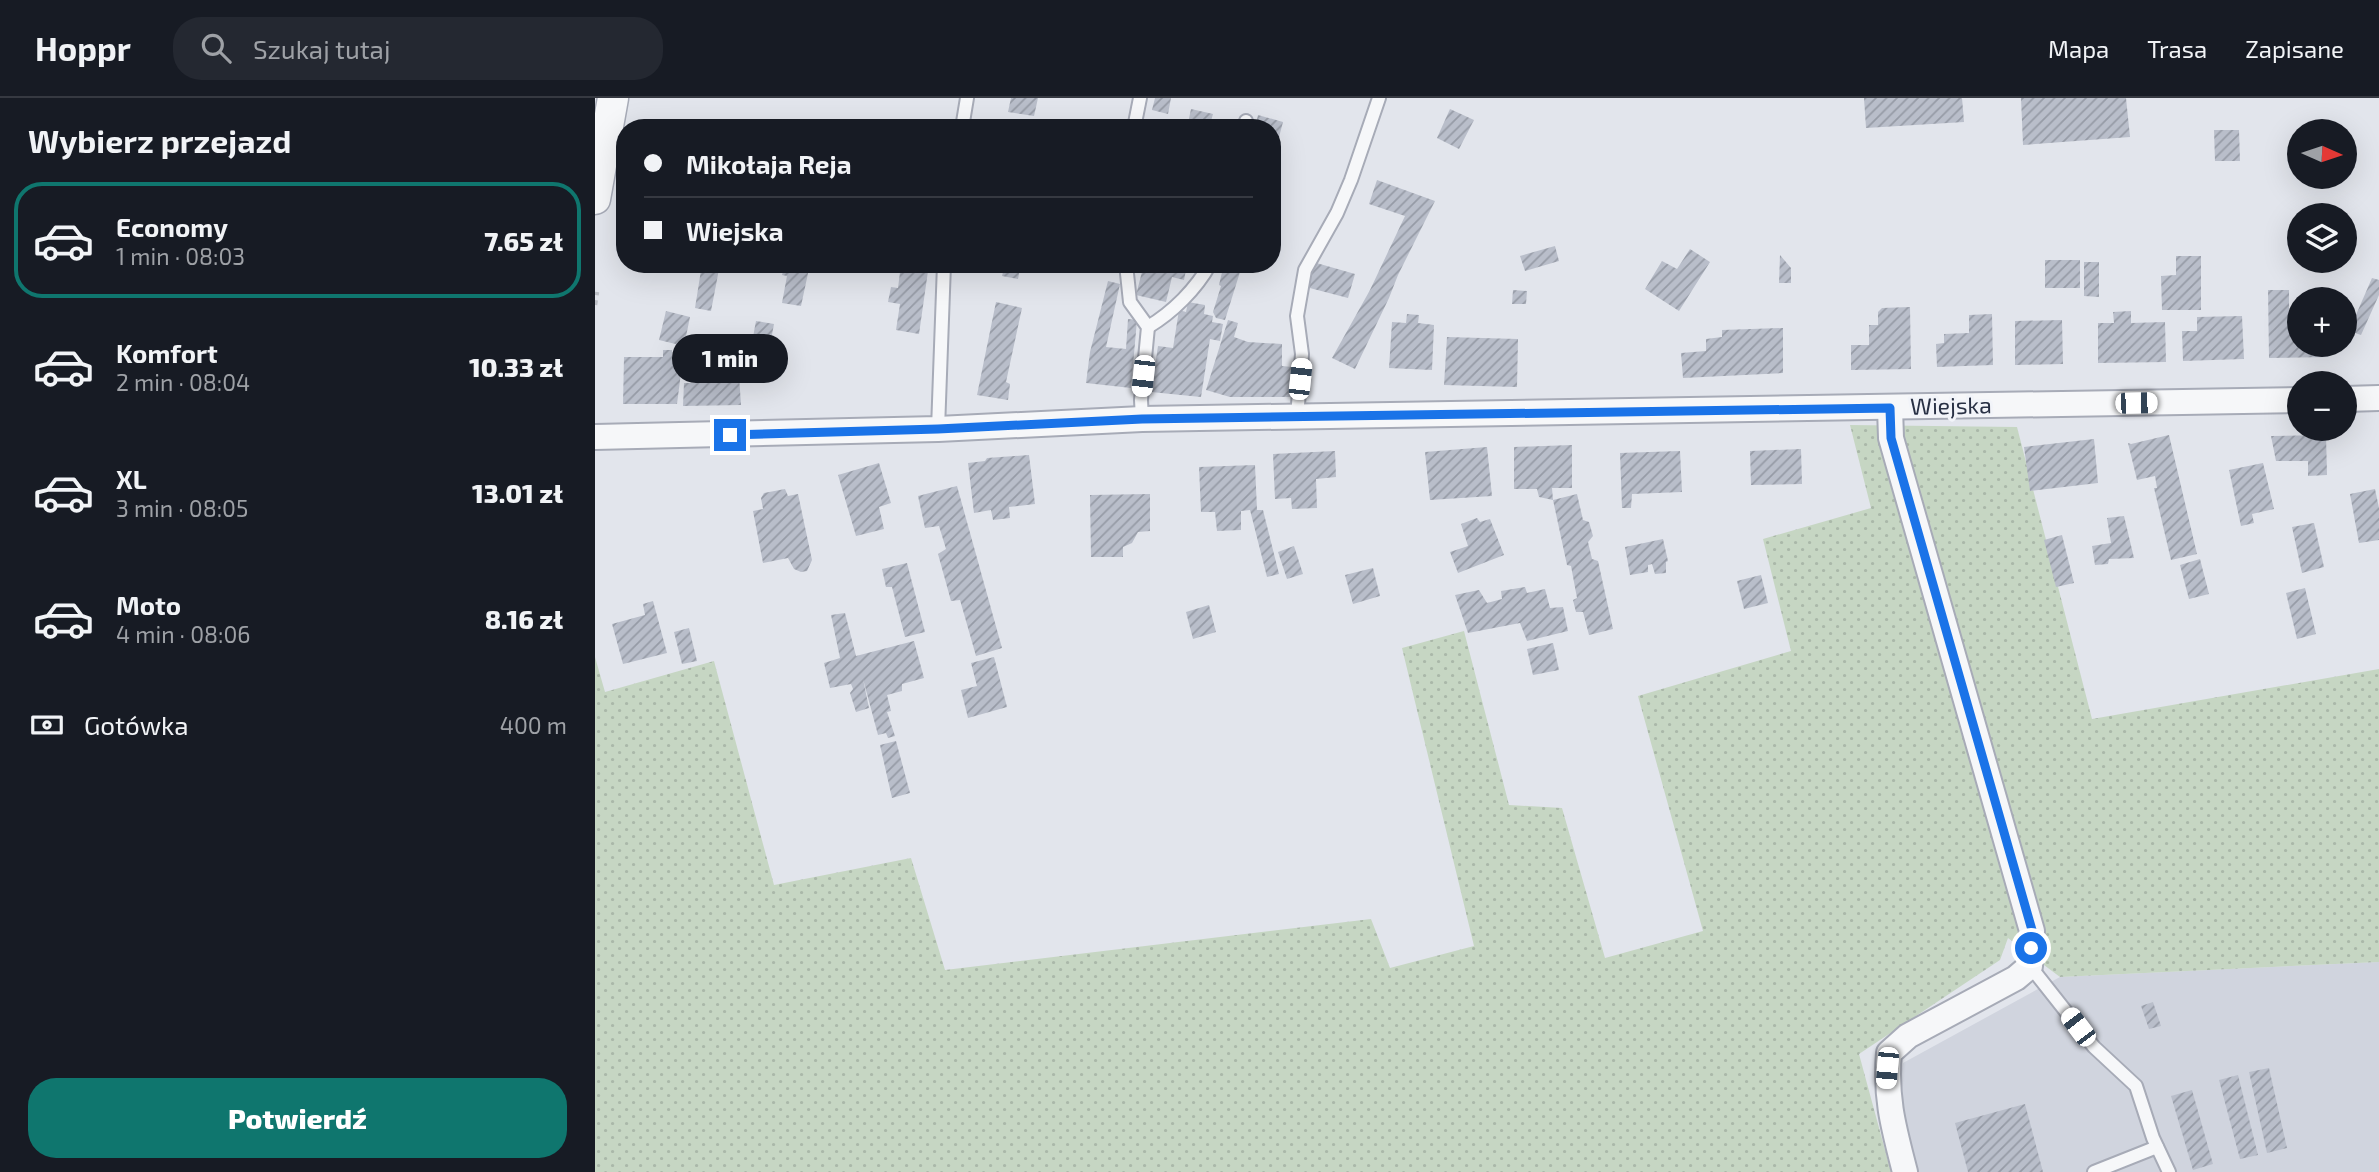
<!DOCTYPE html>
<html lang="pl">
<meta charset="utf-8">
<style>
body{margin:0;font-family:"Exo 2",sans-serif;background:#242831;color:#f1f3f6;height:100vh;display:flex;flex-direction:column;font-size:26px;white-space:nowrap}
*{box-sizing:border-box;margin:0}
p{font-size:23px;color:#9ea1a6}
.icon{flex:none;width:38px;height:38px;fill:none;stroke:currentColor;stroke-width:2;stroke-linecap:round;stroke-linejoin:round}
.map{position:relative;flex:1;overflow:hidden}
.drawer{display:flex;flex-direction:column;background:#171b24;width:595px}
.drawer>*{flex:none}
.top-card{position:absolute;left:21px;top:21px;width:665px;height:154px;border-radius:28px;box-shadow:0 7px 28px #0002;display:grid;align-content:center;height:154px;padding:0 28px;background:#171b24}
.needle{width:46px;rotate:93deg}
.buttons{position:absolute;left:1692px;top:21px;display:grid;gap:14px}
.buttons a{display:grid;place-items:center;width:70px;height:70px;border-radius:50%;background:#171b24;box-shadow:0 7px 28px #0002;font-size:35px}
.end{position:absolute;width:32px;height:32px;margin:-16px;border:9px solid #1a73e8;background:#fff;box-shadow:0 0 0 4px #fff}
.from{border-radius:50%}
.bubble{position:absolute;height:49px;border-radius:24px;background:#171b24;box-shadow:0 7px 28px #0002;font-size:23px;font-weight:800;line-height:49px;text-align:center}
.car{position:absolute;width:21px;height:42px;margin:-21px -10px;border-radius:9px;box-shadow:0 0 5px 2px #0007;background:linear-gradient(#fff 24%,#345 0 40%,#fff 0 76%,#345 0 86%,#fff 0)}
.top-card b{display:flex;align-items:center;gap:24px;height:66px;font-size:26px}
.top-card b+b{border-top:2px solid #363941}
.top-card i{width:18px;height:18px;background:#f1f3f6}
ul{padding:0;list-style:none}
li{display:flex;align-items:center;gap:21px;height:116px;margin:0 14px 10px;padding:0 14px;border:4px solid transparent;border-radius:28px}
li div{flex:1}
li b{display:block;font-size:26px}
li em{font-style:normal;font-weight:800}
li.current{border-color:#0f766e}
li>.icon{width:63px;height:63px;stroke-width:1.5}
h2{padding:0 28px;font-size:32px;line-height:84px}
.pay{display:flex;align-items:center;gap:18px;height:77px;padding:0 28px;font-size:26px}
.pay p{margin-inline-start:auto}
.button{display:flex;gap:14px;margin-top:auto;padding:14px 28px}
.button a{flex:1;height:80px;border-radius:28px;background:#0f766e;color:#fff;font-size:28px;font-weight:800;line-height:80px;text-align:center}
header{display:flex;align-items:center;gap:42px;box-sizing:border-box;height:98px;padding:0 35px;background:#171b24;border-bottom:2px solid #363941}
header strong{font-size:33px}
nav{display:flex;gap:38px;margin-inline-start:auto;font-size:24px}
.search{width:490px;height:63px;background:#242831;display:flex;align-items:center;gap:18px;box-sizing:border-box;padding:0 24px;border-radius:28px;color:#9ea1a6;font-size:26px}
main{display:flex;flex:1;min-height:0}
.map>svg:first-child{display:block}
.built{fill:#d0d4de}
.grass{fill:url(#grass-dots)}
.building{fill:url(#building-hatch)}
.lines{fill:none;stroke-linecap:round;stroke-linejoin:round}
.service-casing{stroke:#a7abb7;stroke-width:16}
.minor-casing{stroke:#a7abb7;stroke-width:28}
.tertiary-casing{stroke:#a7abb7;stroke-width:33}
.path{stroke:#bdc0c7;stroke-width:4.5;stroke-dasharray:5 5;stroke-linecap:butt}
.service{stroke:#f6f7f9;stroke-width:12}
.minor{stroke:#f6f7f9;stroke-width:24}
.tertiary{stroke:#f6f7f9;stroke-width:30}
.route{stroke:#1a73e8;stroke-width:9}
.labels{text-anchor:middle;stroke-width:6;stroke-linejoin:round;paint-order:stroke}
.street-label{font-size:23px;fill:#293145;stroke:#f2f4f9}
</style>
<header>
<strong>Hoppr</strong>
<div class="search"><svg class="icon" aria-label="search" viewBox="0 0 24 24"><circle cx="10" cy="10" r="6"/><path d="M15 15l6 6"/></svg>Szukaj tutaj</div>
<nav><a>Mapa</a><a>Trasa</a><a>Zapisane</a></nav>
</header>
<main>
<section class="drawer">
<h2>Wybierz przejazd</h2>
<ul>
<li class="current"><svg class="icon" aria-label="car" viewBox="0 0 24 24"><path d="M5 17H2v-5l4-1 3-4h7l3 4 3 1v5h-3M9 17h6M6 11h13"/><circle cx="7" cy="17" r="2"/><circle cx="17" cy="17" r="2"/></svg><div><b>Economy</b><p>1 min · 08:03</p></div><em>7.65 zł</em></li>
<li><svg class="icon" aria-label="car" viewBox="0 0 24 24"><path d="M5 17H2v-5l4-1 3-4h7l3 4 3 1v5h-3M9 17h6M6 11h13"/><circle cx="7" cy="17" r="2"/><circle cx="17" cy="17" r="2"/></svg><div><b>Komfort</b><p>2 min · 08:04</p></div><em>10.33 zł</em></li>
<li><svg class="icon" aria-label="car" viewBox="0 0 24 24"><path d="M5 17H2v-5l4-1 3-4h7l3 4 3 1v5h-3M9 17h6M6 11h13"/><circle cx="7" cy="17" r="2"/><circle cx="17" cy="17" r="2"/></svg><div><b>XL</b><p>3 min · 08:05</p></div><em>13.01 zł</em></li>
<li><svg class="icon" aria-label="car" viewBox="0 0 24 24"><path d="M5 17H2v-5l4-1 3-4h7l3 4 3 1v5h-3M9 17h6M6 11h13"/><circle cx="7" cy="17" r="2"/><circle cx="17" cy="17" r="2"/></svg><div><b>Moto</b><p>4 min · 08:06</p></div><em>8.16 zł</em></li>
</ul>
<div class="pay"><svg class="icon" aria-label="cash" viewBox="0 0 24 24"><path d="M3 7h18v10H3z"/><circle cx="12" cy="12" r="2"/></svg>Gotówka<p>400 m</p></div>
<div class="button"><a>Potwierdź</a></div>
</section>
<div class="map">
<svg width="1784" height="1074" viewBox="0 0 1784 1074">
<defs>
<pattern id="grass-dots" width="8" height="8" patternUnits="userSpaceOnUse" patternTransform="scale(1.75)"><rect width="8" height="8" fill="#c6d6c3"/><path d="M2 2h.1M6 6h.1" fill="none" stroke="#aab8a9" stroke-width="1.8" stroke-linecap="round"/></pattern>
<pattern id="building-hatch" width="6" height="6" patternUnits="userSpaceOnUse" patternTransform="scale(1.75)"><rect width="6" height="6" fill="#b9beca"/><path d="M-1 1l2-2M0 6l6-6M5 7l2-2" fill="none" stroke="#969ba6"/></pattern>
</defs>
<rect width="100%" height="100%" fill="#e2e5ec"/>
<polygon class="built" points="1784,864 1784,1074 1320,1074 1301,1005 1308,965 1465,879"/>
<polygon class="grass" points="1255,327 1422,329 1497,621 1784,571 1784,864 1465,879 1413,840 1405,862 1264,956 1296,1074 0,1074 0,559 10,594 119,563 179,787 316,760 350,872 776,821 795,870 879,848 807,550 869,533 914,707 967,710 1010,860 1108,833 1043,598 1196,553 1168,441 1276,410"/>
<g class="building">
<polygon points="416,0 443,0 439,18 413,14"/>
<polygon points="560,0 576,0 573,16 557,12"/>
<polygon points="1269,0 1367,0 1369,24 1271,30"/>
<polygon points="1426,0 1531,0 1535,39 1428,47"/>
<polygon points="596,11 618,16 614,30 592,30"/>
<polygon points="855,11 879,22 864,51 842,40"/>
<polygon points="663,17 688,24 678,62 677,30 660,30"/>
<polygon points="1619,32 1644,32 1645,63 1620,63"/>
<polygon points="782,82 840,103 803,177 794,200 760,271 737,260 775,192 810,118 774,106"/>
<polygon points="960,148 964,163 930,173 925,158"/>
<polygon points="1095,151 1115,164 1084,213 1050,191 1067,163 1082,171"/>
<polygon points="1185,157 1196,170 1196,185 1184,185"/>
<polygon points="1581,158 1606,158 1606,212 1567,212 1566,178 1581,177"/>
<rect x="1450" y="162" width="35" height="28"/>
<polygon points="718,164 760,176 753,200 711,189"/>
<polygon points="1489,164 1504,164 1504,199 1489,198"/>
<polygon points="107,166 125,166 116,213 100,210"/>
<polygon points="190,166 215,166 206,208 187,205 192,178 187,177"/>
<polygon points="306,166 334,166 324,236 301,232 305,206 293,204 296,189 303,190"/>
<polygon points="410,166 426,166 423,181 407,178"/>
<polygon points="549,166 604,166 602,175 591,172 589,182 577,179 571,204 541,197"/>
<polygon points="628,170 645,174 630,222 621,220 618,214 626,188 624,187"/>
<polygon points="1777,180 1784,182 1784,197 1766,237 1754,233"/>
<polygon points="513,183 525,186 511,249 531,251 533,221 542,222 536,290 491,285 495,254"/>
<polygon points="918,192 932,193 931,206 917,206"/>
<polygon points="1673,192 1694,192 1694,217 1704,217 1704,247 1733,247 1733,259 1674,260"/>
<polygon points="401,204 427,210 411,284 415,286 413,302 382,297"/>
<polygon points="593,204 610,207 609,216 618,218 617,224 628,226 625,243 615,241 606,299 556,294 563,248 578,250 584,212 591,214"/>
<polygon points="1315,209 1316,271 1256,272 1256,247 1274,247 1274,227 1283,227 1283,214 1287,210"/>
<polygon points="71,213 95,219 89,248 64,242"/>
<polygon points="1536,213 1536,225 1570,224 1571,264 1503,265 1503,225 1519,225 1518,214"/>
<polygon points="812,216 824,217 823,225 839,227 837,272 794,270 797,224 811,225"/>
<polygon points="1397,216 1398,267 1342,269 1341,246 1349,245 1349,236 1374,235 1374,217"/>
<polygon points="1647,218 1649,261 1588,263 1587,233 1602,233 1602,219"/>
<polygon points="633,222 643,225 639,239 653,244 687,246 687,268 697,269 696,299 635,299 611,292"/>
<polygon points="1467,222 1468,266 1420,267 1420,223"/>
<polygon points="161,223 179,226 173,258 155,255"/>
<polygon points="1188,230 1188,275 1088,280 1086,255 1111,253 1111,241 1127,239 1127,232"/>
<polygon points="852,239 923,241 922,289 849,287"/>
<polygon points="68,252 77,252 77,259 88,259 82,306 28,306 29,259 68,259"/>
<polygon points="100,261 143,262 146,307 88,308 89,285 100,285"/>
<polygon points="1574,337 1602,456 1576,462 1559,390 1562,390 1560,378 1542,382 1533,345 1536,346"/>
<polygon points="1731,337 1732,377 1713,378 1713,363 1681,363 1676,338"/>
<polygon points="1499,341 1503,385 1435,393 1429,349"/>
<polygon points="977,347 977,390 957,390 958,402 944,399 942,391 919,391 919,349"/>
<polygon points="892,349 897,398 835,402 830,354"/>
<polygon points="1206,351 1207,386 1156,387 1155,353"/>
<polygon points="740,353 741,379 721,381 722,410 697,411 696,400 680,401 678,356"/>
<polygon points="1085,353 1087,394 1037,396 1036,410 1027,410 1025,355"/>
<polygon points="434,357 440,406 414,409 415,420 398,422 396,412 379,415 373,365 390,363 392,360"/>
<polygon points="284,365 296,405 284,409 289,431 261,438 243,377"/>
<polygon points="1668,365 1679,411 1657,416 1659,425 1646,428 1634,372"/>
<polygon points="660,367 662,412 668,412 684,476 672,479 655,412 646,413 646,432 622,433 620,414 606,414 604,369"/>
<polygon points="362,388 407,550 381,558 365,502 356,503 343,456 351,451 344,428 330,430 323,398"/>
<polygon points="190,391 193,398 203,396 217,462 212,473 206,474 199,471 193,460 168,465 158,413 168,411 166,400 169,395"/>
<polygon points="1780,391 1784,410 1784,442 1764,445 1755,396"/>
<polygon points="555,396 555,433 543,434 537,445 528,449 528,459 496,459 495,397"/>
<polygon points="982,396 988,422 994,424 998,438 993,444 997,461 1003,463 1018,531 994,537 988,514 981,514 978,502 982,500 976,468 972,467 958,402"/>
<polygon points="1529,418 1539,460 1514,461 1513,466 1500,467 1497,448 1516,445 1512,420"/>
<polygon points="882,420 885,424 895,421 909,457 863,475 855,454 873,448 866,426"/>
<polygon points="1719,425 1729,469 1707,475 1697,429"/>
<polygon points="1467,437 1479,485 1461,489 1449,442"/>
<polygon points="1068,441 1073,463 1071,464 1071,475 1060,476 1057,466 1053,467 1053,474 1035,477 1030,449"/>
<polygon points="699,448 708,476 692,481 683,454"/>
<polygon points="1605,461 1614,496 1594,501 1585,467"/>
<polygon points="312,465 330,534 310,539 297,489 291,489 287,471"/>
<polygon points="778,470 785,498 758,506 750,477"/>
<polygon points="1166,477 1173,505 1149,511 1142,483"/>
<polygon points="930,489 932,495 950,491 955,510 968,509 973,533 932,543 925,525 873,535 860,497 884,492 892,505 907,501 906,493"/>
<polygon points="1710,490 1721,536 1702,541 1691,495"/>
<polygon points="58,503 72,555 28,566 17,526 50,517 48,506"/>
<polygon points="614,507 621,534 598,541 591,514"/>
<polygon points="250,515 261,558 319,543 329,580 307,586 307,593 292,597 296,613 292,614 300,638 293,640 291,635 283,637 268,581 274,610 261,614 255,595 258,591 256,586 235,590 229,565 245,560 236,517"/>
<polygon points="94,530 102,563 87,566 79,534"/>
<polygon points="958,545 964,572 938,577 932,551"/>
<polygon points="399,559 412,609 373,620 366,592 382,588 376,565"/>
<polygon points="301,643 315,695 297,700 285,647"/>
<polygon points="1558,904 1566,928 1554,931 1546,908"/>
<polygon points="1674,970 1692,1050 1672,1055 1654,974"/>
<polygon points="1643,977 1663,1057 1645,1061 1624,982"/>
<polygon points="1597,992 1618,1066 1598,1072 1576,998"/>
<polygon points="1430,1006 1448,1074 1373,1074 1360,1025"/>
</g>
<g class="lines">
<g class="service-casing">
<g id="service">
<polyline points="367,30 372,0"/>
<polyline points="539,30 545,0"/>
<polyline points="649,30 651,23"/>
<polyline points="531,166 535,204 553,229 546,302 547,321"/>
<path d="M553 229C578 214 601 191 615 166"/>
<polyline points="702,319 707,256 702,218 710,172 742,115 756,82 784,0"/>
<polyline points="343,331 349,166"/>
<polyline points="1435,868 1499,949 1541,988 1558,1040 1574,1074"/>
<polyline points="1499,1074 1562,1049"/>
</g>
</g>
<g class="minor-casing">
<g id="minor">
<polyline points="1750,301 1784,300"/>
<path d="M1295 310 1296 340 1437 833 1435 868 1421 880 1313 938 1294 955C1290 1001 1299 1031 1310 1074"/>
<polyline points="0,339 343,331 547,321 1704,302"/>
</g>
</g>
<g class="tertiary-casing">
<polyline id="tertiary" points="0,101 18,0"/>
</g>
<polyline class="path" points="0,207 2,194"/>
<use href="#service" class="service"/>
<use href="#minor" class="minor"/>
<use href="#tertiary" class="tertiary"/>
</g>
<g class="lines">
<polyline class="route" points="135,337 343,331 547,321 1295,310 1296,340 1437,832 1436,850"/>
</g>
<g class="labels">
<g class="street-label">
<text transform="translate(1356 308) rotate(-1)" y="8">Wiejska</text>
</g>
</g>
</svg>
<div class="buttons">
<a><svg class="needle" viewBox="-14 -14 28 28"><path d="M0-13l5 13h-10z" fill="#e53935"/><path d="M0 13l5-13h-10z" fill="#9ea1a6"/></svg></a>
<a><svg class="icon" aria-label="layers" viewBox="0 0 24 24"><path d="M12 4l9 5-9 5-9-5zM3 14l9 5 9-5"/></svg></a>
<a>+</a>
<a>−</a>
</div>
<i class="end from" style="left:1436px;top:850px"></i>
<i class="end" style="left:135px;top:337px"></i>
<div class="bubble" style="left:77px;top:236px;width:116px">1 min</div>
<i class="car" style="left:548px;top:278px;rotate:186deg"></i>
<i class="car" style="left:705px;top:281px;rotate:6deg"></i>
<i class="car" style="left:1541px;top:305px;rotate:89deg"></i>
<i class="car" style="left:1483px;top:929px;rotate:323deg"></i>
<i class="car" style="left:1292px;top:970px;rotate:185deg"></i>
<div class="top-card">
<b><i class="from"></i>Mikołaja Reja</b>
<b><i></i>Wiejska</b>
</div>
</div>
</main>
